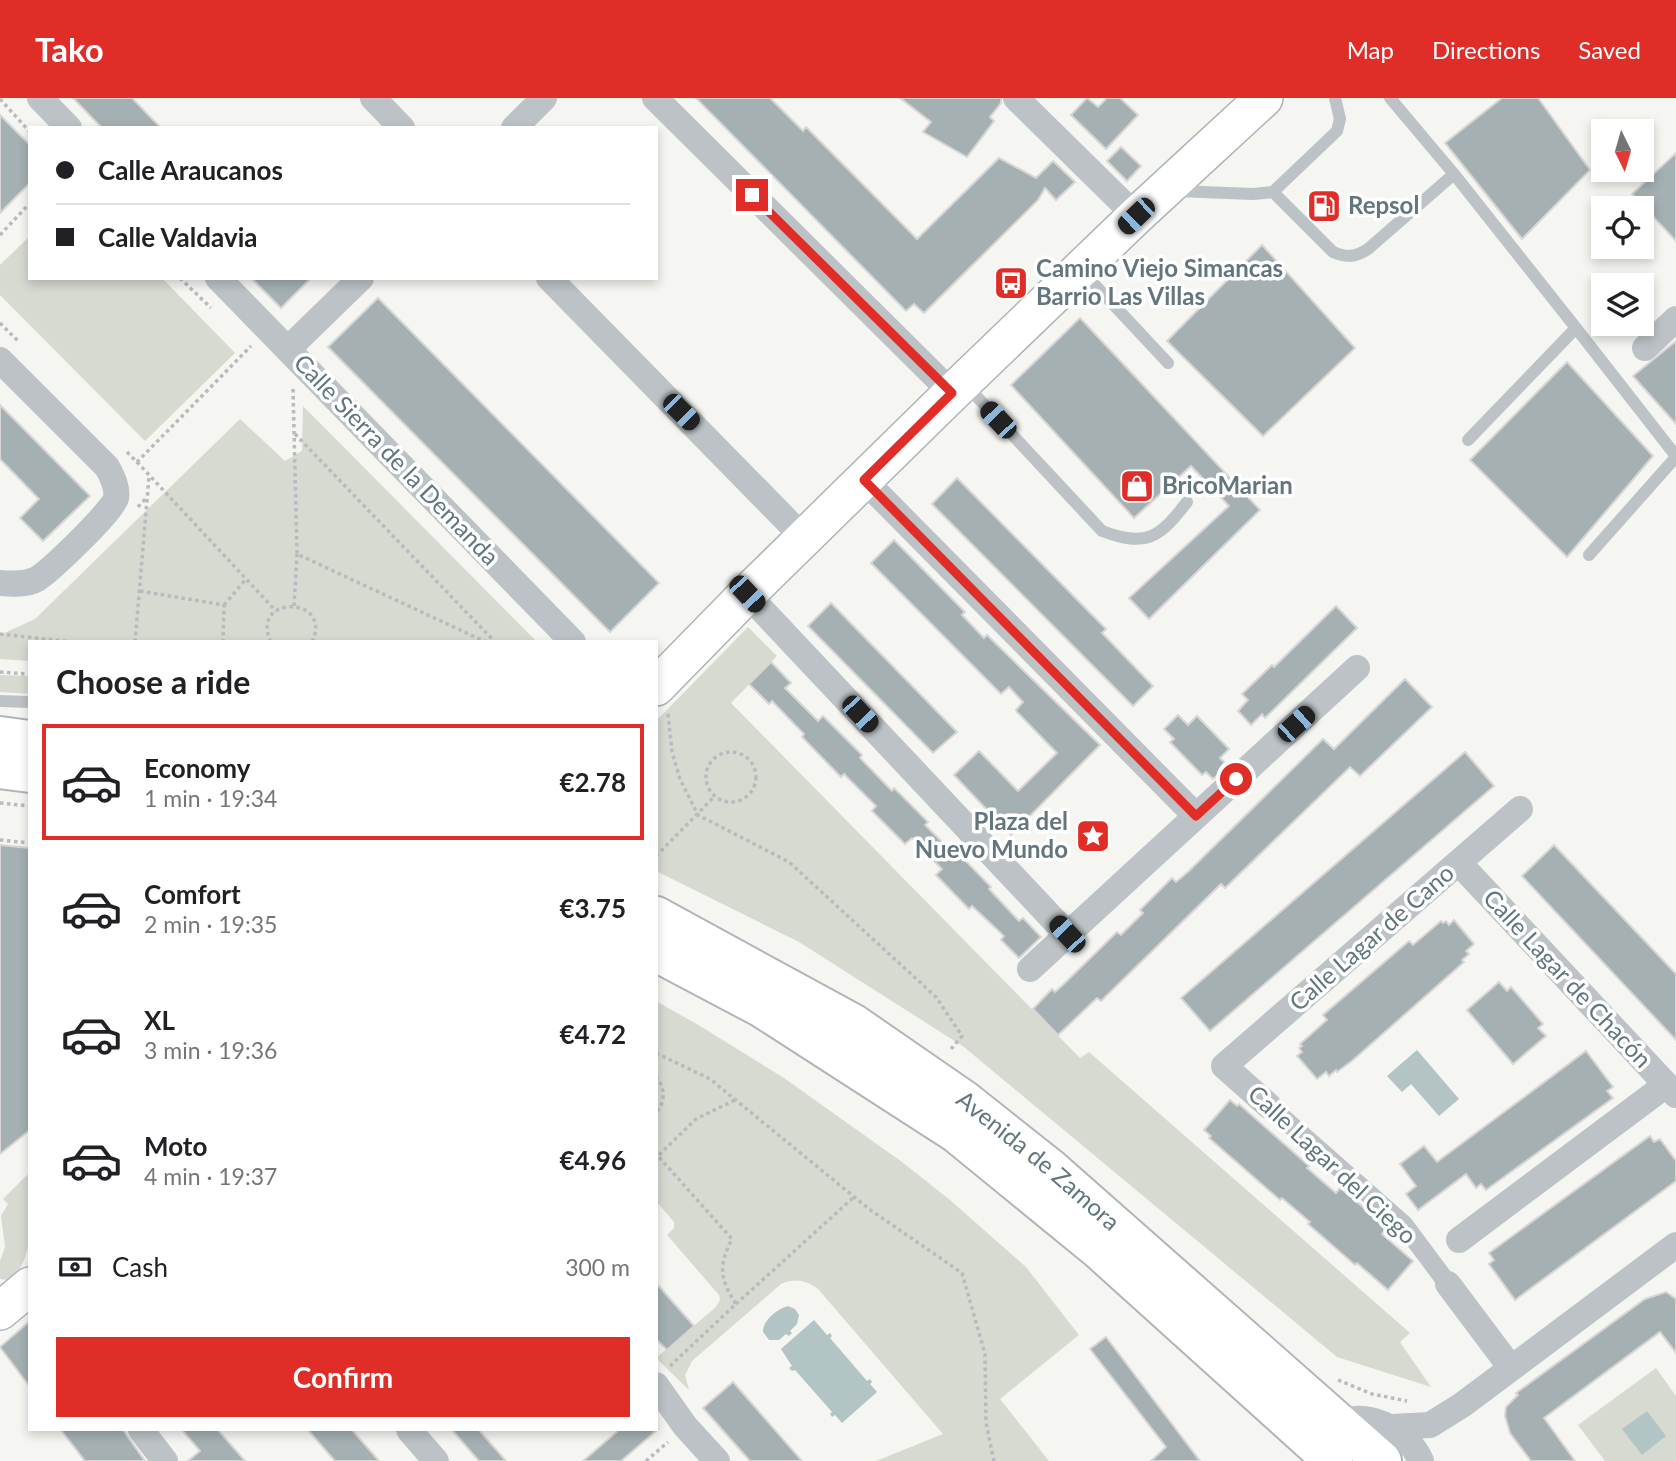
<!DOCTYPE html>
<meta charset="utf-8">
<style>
body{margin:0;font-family:Lato,sans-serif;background:#f6f6f6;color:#202124;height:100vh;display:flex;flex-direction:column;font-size:26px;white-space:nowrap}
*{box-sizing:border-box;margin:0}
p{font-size:23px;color:#757577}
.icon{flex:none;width:38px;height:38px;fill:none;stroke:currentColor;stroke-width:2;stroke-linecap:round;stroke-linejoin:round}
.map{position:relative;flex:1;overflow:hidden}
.side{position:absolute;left:28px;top:542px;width:630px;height:791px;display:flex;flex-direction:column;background:#fff;border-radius:0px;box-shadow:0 4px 10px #0003}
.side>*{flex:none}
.banner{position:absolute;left:28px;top:28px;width:630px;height:154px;border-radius:0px;box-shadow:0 4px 10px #0003;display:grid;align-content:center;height:154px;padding:0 28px;background:#fff}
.needle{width:46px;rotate:175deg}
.fabs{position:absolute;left:1591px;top:21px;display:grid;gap:14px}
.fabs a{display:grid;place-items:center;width:63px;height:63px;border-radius:0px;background:#fff;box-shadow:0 4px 10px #0003;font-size:35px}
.end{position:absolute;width:32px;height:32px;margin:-16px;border:9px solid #e02d27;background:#fff;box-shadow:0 0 0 4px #fff}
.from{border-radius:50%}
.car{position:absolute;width:21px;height:42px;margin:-21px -10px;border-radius:9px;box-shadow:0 0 5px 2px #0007;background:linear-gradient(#222 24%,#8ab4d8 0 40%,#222 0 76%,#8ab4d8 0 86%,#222 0)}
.banner b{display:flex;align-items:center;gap:24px;height:66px;font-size:26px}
.banner b+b{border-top:2px solid #e0e0e0}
.banner i{width:18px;height:18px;background:#202124}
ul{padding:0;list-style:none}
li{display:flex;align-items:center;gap:21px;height:116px;margin:0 14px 10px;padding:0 14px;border:4px solid transparent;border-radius:0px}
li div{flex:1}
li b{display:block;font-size:26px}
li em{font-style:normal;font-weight:700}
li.current{border-color:#e02d27}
li>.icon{width:63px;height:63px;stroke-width:1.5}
h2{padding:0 28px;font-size:32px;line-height:84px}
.pay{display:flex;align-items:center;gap:18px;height:77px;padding:0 28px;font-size:26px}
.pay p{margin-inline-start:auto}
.primary-button{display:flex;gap:14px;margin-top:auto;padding:14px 28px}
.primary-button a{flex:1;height:80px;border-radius:0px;background:#e02d27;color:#fff;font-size:28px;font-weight:700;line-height:80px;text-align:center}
header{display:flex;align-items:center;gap:42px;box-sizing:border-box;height:98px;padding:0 35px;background:#e02d27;color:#fff}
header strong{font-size:33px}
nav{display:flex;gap:38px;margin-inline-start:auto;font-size:24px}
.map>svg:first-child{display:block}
.green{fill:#d6dad1}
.water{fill:#b3c4c5}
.building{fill:#a5b0b3;stroke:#d7d6d5;stroke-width:2}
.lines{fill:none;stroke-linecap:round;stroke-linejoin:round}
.secondary-casing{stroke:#acb5b8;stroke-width:40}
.trunk-casing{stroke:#b0b5b8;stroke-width:42}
.path{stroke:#b7bbbd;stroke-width:3.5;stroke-dasharray:3.5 3.5;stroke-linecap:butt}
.service{stroke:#bcc2c5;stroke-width:12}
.pedestrian{stroke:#bcc2c5;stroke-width:19}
.minor{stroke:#bcc2c5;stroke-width:26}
.secondary{stroke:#fff;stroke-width:37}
.trunk{stroke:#fff;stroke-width:38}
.route{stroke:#e02d27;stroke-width:9}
.labels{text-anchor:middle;stroke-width:7;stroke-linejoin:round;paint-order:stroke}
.poi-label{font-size:24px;font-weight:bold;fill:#61767d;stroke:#fff;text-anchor:start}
.street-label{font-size:24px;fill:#61767d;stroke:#fff}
</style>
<header>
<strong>Tako</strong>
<nav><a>Map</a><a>Directions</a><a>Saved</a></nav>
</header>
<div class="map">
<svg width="1676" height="1363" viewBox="0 0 1676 1363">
<rect width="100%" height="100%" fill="#f5f5f2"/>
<g class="green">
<polygon points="30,138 30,180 162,180 235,255 145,343 0,197 0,167"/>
<polygon points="303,308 537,544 30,544 30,563 0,561 0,537 35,521 240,321 285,363 302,353"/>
<polygon points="748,529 777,558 731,605 1080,960 1089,954 1410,1235 1400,1244 1431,1289 1337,1259 964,949 799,844 656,773 656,623"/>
<polygon points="0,577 30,578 30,596 0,594"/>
<path d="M656 903 700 928 784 980 902 1064 950 1102 1026 1169 1079 1237 1000 1301 1049 1363H876L943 1336 818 1191C806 1182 794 1180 781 1186L692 1263 685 1277 689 1292 656 1260 716 1209 720 1202 719 1197 667 1137 674 1130V1124L656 1103Z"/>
<path d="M30 1074C30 1103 38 1167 7 1182L0 1181V1163L5 1149 1 1118 8 1106 3 1101Z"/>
<polygon points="1656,1270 1676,1298 1676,1363 1605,1363 1578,1327"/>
</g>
<g class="water">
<polygon points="1417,952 1459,1001 1439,1018 1411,986 1402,994 1387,978"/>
<path d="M788 1208 795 1211 799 1217 797 1226 790 1233 792 1235 789 1238 786 1236 779 1242H769L763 1234C763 1222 777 1211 788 1208Z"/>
<polygon points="814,1222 827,1237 830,1235 832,1238 830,1240 867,1283 870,1281 872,1284 870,1286 877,1294 842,1325 835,1317 832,1319 830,1316 832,1314 795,1272 792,1273 789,1270 792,1268 781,1251"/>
<polygon points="1647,1313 1666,1338 1642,1357 1622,1331"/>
</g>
<g class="building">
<polygon points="73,0 132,0 161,30 102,30"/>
<polygon points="696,0 770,0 803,33 806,29 917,141 999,60 1036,80 1053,63 1075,84 1056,102 1045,90 1038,102 924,215 914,206 906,213"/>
<polygon points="900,0 1001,0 1001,5 990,19 994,23 967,59 923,34 931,24"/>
<polygon points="1087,0 1098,9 1107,0 1120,0 1138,17 1106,51 1071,17"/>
<polygon points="1502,0 1538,0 1590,72 1522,141 1445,45"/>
<polygon points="0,17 30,47 30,85 0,115"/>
<polygon points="1121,49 1141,68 1127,83 1107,63"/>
<polygon points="1676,55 1676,143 1632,96"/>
<polygon points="1262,147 1355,250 1263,338 1167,243"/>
<polygon points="251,180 311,180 281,210"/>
<polygon points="378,200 659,485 610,534 328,249"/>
<polygon points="1080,220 1260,412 1149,521 1129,500 1229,408 1191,368 1134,420 1011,287"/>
<polygon points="1676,243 1676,326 1633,278"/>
<polygon points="1567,264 1653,358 1567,459 1470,362"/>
<polygon points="0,307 90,398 43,443 20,420 39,401 0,361"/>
<polygon points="957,380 1106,531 1102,535 1153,588 1133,608 932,406"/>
<polygon points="894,442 965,514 962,517 984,540 987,537 1100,647 1011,737 954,677 979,653 1018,693 1057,655 1017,614 1016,612 1023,604 1009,589 1001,596 871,465"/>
<polygon points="831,505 957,634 933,655 808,528"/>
<polygon points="1336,508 1357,530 1265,620 1262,616 1251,627 1238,613 1248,602 1242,596 1272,567 1274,569"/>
<polygon points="771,564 791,585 785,590 818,623 823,618 862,657 860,660 892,693 894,690 928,724 925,727 955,757 958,755 991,789 989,791 1019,823 1023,820 1041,839 1019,860 1001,842 1004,838 972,808 969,811 936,777 942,771 912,740 905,746 872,713 876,708 844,676 841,679 802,639 804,636 772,603 769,606 749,586"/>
<polygon points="1405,581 1432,609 1360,678 1350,669 1225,790 1221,786 1101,903 1097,900 1058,937 1033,911 1052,891 1055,894 1067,883 1117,834 1121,837 1143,815 1140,812 1172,780 1176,784 1188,774 1323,641 1334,651"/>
<polygon points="1178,617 1188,627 1197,618 1229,651 1220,660 1228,668 1213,681 1206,674 1202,677 1170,644 1174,641 1164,631"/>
<polygon points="1465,654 1494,688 1210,933 1181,900"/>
<polygon points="0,747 30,750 30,1032 0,1056"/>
<polygon points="1554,747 1676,876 1676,942 1522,778"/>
<polygon points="1454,822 1474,846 1466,853 1469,856 1462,862 1464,864 1353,962 1337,974 1336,972 1329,978 1326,974 1317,981 1297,958 1302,954 1299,950 1302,948 1300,946 1327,922 1323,917 1409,843 1413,847 1441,823 1443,825 1446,823 1449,827"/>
<polygon points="1499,884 1507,893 1511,889 1543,926 1538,930 1546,938 1513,966 1467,912"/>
<polygon points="1586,953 1613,989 1607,993 1613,1000 1486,1092 1481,1086 1476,1090 1466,1076 1418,1112 1406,1096 1416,1088 1400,1066 1424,1048 1437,1064"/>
<polygon points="1230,1002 1237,1008 1239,1006 1309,1068 1307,1070 1336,1095 1340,1090 1354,1101 1387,1131 1382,1136 1413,1163 1388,1192 1357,1165 1355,1167 1308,1126 1310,1124 1282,1100 1280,1102 1209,1040 1211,1038 1204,1032"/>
<polygon points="1650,1038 1654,1044 1660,1041 1676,1063 1676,1083 1515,1202 1489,1166 1494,1162 1489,1155"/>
<polygon points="656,1185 694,1228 667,1252 656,1241"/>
<polygon points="1666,1194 1676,1201 1676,1255 1660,1234 1544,1320 1575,1363 1531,1363 1510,1335 1505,1318 1506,1309 1518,1297 1516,1295 1645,1201"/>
<polygon points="30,1223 30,1289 0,1249"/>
<polygon points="1106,1239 1200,1363 1151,1363 1166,1349 1090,1251"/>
<polygon points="733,1284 802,1363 750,1363 703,1310"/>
<polygon points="61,1332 123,1332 145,1363 85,1363"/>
<polygon points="182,1332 218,1332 245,1363 188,1363 200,1353"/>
<polygon points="308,1332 352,1332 379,1363 335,1363"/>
<polygon points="452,1332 479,1332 506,1363 479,1363"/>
<polygon points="619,1332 657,1332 621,1363 583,1363"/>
</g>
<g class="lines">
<g class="secondary-casing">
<g id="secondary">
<polyline points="656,589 747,496 952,295 1136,118 1264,0"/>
<polyline points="0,1213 30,1188"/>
</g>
</g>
<g class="trunk-casing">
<g id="trunk">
<polyline points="0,638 30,642"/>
<polyline points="0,671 30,675"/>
<path id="s1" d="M656 818 854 926 964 1002 1051 1071 1382 1363"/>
<polyline points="656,854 762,910 956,1035 1098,1151 1333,1363"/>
</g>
</g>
<g class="path">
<polyline points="0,1 30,34"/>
<polyline points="0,137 30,105"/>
<polyline points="180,180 211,210"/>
<polyline points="0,225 19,244"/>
<polyline points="293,291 297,456 486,544"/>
<polyline points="295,336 495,544"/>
<polyline points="127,354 137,364 251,248"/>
<polyline points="137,364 276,513"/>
<polyline points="138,409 147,399"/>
<polyline points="140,493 224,507 223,544"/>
<polyline points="224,507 246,481"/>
<polyline points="294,508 297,456"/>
<polyline points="0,536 72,544"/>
<polyline points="135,544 149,379"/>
<path d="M271 544C248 497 334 497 312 544"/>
<polyline points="0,574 30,576"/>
<polyline points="668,616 672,654 680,681 698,717 789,764 936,899 962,938 951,951"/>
<circle cx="731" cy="679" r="25"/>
<polyline points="0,705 30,708"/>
<polyline points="0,742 30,745"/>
<polyline points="656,758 715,698"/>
<polyline points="656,955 710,981 869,1111 962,1175 985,1256 986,1325 994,1363"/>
<path d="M656 978C665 990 666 1003 656 1015"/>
<polyline points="736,1206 854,1099"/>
<path d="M670 1268 736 1206C720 1181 718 1168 732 1141L658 1058 696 1021 735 1002"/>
<polyline points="1338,1282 1372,1296 1407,1303"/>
<polyline points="646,1363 668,1344"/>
</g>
<g class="service">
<polyline points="1390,0 1454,76 1576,230 1468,342"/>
<polyline points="1176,93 1253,96 1273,94 1337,33 1340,21 1335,0"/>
<path d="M1273 94 1333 154C1347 160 1356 159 1368 151L1454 76"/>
<polyline points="1082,173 1168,265"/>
<polyline points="1576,230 1676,358"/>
<path d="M964 285 1102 433C1147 450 1160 439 1187 404"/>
<polyline points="1589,457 1676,359"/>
<polyline points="0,603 30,604"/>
</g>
<polyline class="pedestrian" points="1269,1008 1404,1127 1448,1186"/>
<g class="minor">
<polyline points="40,0 69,30"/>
<polyline points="373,0 402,30"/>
<polyline points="655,0 952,295"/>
<polyline points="1016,0 1136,118"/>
<polyline points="514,30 544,0"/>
<polyline points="218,180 573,544"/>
<polyline points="549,180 804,440"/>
<polyline points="1645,250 1676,221"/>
<polyline points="288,251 361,180"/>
<path d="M0 262 107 369C112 378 118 389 116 400 113 413 50 473 37 481 26 487 12 486 0 485"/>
<polyline points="864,382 1196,718"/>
<polyline points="747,496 1067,836"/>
<polyline points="1459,765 1676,997"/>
<polyline points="1030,871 1357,570"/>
<polyline points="1269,1008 1224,968 1520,711"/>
<polyline points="1459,1142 1666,987"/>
<polyline points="1448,1186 1511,1270"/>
<polyline points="656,1287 685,1328 717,1363"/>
<path d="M1333 1329C1363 1307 1408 1332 1421 1363"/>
<polyline points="1391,1329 1430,1327 1462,1307 1676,1147"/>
<polyline points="141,1332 165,1363"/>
<polyline points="409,1332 436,1363"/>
</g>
<use href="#secondary" class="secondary"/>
<use href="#trunk" class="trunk"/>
</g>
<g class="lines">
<polyline class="route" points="752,97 952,295 864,382 1196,718 1236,681"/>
</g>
<defs>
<g id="fuel-square" transform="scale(1.75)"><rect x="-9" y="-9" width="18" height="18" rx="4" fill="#e02d27" stroke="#fff"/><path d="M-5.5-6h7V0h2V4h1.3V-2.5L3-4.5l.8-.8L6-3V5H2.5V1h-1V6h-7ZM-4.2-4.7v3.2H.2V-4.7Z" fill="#fff"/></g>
<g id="bus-square" transform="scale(1.75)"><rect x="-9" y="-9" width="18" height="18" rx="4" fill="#e02d27" stroke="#fff"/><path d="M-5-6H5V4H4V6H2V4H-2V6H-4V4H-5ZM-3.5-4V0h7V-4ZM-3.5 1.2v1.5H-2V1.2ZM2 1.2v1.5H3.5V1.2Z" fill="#fff"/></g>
<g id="shop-square" transform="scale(1.75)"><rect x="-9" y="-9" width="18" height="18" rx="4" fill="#e02d27" stroke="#fff"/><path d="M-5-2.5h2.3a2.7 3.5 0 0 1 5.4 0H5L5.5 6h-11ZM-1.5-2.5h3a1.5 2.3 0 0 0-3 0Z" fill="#fff"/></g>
<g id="sight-square" transform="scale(1.75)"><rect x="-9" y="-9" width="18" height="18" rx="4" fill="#e02d27" stroke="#fff"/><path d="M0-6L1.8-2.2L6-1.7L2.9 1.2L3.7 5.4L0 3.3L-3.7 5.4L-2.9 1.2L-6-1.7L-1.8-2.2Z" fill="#fff"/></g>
</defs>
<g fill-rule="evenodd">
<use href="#fuel-square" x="1324" y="108"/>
<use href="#bus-square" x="1011" y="185"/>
<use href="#shop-square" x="1137" y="388"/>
<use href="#sight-square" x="1093" y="738"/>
</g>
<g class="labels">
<g class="poi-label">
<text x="1348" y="116">Repsol</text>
<text x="1036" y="179">Camino Viejo Simancas<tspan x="1036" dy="28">Barrio Las Villas</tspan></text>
<text x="1162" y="396">BricoMarian</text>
<text x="1068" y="732" text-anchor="end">Plaza del<tspan x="1068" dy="28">Nuevo Mundo</tspan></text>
</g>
<g class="street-label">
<text transform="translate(396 362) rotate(46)" y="8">Calle Sierra de la Demanda</text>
<text transform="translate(1372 840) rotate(-41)" y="8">Calle Lagar de Cano</text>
<text transform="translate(1567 881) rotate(47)" y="8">Calle Lagar de Chacón</text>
<text dy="8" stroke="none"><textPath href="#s1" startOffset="455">Avenida de Zamora</textPath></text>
<text transform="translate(1332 1067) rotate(43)" y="8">Calle Lagar del Ciego</text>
</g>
</g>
</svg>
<div class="fabs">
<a><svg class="needle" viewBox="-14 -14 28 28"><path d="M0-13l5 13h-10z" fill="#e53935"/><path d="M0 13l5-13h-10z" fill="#757577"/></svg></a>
<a><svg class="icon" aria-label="locate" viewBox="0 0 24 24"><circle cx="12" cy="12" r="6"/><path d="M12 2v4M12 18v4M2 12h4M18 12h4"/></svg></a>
<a><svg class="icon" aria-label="layers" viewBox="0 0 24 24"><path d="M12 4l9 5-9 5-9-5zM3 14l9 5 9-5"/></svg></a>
</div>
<i class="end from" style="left:1236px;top:681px"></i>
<i class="end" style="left:752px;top:97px"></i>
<i class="car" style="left:1136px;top:118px;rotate:226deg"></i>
<i class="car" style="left:681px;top:314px;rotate:135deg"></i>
<i class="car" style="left:998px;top:322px;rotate:317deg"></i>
<i class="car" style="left:747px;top:496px;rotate:137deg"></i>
<i class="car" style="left:860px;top:616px;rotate:137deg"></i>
<i class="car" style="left:1296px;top:626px;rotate:48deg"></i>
<i class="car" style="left:1067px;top:836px;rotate:317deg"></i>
<div class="banner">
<b><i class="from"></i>Calle Araucanos</b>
<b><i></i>Calle Valdavia</b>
</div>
<section class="side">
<h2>Choose a ride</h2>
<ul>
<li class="current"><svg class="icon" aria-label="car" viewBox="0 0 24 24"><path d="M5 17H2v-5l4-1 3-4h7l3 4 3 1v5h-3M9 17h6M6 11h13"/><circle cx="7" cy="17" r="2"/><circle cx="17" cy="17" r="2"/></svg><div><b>Economy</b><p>1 min · 19:34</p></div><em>€2.78</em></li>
<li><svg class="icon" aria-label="car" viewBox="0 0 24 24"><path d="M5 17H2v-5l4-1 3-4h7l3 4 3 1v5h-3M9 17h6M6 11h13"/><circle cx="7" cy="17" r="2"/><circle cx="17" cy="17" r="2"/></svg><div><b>Comfort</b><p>2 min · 19:35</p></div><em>€3.75</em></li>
<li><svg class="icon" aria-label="car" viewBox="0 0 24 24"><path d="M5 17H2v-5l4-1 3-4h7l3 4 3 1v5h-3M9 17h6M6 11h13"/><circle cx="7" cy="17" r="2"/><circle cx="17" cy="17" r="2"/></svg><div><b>XL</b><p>3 min · 19:36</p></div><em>€4.72</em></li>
<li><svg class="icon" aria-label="car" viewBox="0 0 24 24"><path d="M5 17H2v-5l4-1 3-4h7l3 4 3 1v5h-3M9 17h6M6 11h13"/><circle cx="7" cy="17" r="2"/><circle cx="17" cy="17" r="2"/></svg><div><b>Moto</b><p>4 min · 19:37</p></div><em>€4.96</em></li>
</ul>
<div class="pay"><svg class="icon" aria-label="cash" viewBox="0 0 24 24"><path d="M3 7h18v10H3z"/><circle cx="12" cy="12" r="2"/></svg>Cash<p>300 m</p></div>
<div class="primary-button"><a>Confirm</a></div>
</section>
</div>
